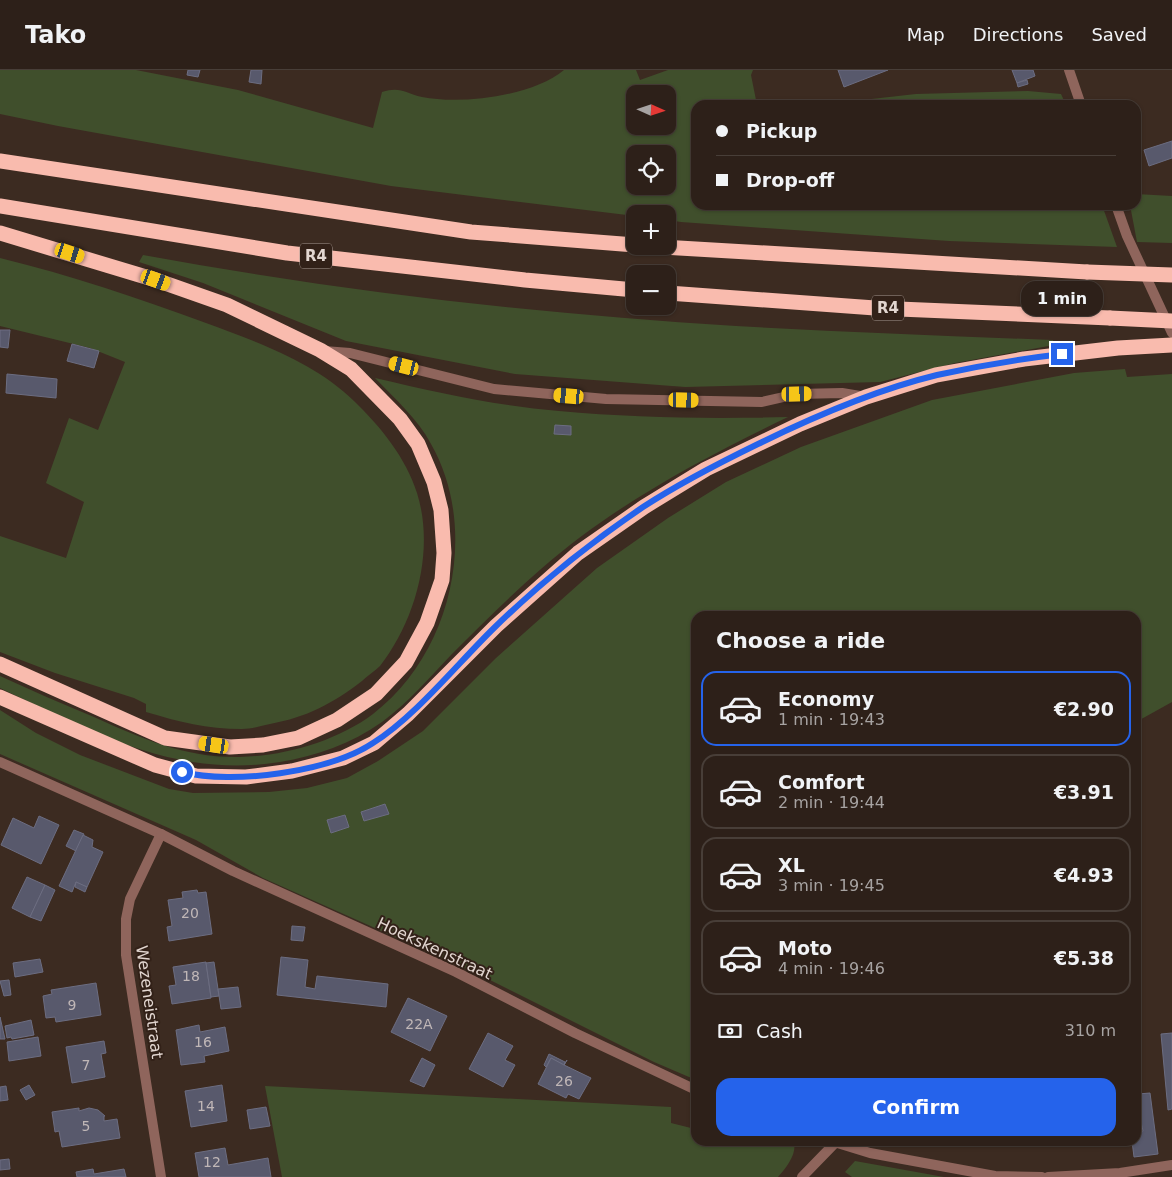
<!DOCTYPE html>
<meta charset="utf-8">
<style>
body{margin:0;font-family:"DejaVu Sans",sans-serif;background:#352822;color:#f1f3f6;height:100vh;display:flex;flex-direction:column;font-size:19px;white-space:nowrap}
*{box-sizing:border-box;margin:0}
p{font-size:16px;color:#a7a3a2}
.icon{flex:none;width:28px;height:28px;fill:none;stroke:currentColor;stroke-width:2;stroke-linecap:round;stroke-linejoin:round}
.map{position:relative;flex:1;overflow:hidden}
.details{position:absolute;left:691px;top:541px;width:450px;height:535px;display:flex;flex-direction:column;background:#2d2019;border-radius:15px;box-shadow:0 1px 4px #0004,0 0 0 1px #483e38}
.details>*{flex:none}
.guide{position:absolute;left:691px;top:30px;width:450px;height:110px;border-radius:15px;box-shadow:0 1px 4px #0004,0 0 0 1px #483e38;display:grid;align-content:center;height:110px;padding:0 25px;background:#2d2019}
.needle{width:32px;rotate:93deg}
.controls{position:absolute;left:626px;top:15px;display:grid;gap:10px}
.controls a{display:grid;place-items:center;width:50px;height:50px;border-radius:10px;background:#2d2019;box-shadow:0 1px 4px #0004,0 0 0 1px #483e38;font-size:25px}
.end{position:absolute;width:22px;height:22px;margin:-11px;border:6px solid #2563eb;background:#fff;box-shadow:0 0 0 2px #fff}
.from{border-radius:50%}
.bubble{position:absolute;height:35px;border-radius:15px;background:#2d2019;box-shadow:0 1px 4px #0004,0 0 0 1px #483e38;font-size:16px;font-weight:700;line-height:35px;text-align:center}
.car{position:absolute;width:15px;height:30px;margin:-15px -8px;border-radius:6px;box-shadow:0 0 4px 1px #0007;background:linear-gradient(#f5c518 24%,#345 0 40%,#f5c518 0 76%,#345 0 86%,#f5c518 0)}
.guide b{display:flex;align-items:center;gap:18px;height:48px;font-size:19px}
.guide b+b{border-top:1px solid #483e38}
.guide i{width:12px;height:12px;background:#f1f3f6}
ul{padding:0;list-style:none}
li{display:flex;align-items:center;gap:15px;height:75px;margin:0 10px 8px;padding:0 15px;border:2px solid #483e38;border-radius:15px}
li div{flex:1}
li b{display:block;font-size:19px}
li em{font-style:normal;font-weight:700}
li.on{border-color:#2563eb}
li>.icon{width:45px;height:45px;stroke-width:1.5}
h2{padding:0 25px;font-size:22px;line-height:60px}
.pay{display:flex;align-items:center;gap:12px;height:55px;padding:0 25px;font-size:19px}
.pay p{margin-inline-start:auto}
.button{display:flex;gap:10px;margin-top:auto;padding:10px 25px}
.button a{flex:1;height:58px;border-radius:15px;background:#2563eb;color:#fff;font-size:20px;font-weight:700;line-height:58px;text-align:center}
header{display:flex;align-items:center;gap:30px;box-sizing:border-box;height:70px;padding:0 25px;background:#2d2019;border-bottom:1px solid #483e38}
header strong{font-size:24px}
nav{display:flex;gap:28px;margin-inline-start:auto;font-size:18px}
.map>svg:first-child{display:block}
.green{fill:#404f2c;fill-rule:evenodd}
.building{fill:#58596c;stroke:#6c6d81}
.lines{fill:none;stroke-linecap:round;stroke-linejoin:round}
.service{stroke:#8f655c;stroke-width:10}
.minor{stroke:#8f655c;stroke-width:10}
.motorway{stroke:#f9bbae;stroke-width:15}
.motorway-bridge{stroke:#f9bbae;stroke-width:15}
.route{stroke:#2563eb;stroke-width:6}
.labels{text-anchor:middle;stroke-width:4;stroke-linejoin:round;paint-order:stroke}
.number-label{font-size:14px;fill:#c0b7b7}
.shield{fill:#322118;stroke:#ada099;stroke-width:1}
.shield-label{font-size:15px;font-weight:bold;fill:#e2d6d0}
.street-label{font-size:16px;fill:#e2d6d0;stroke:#322118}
</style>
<header>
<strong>Tako</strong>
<nav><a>Map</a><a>Directions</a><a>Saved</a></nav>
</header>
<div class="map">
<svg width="1172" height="1107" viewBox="0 0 1172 1107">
<rect width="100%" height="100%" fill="#3c2b21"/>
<g class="green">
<path d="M0 0H136L238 20 373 58 382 22C400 16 405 23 422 27 462 35 533 26 564 0H636L640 10 668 0H753L751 5 757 35H696V135H1102L1117 177 949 171 681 152 668 150V144H635V146L391 116 58 56 0 44ZM635 24H668V56H635ZM635 84H668V116H635Z"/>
<polygon points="1028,21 1061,24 1066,35 818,35 916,24"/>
<polygon points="1136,124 1172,126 1172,173 1137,172 1130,135 1136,135"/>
<path d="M143 185C338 221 537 244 736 256 842 262 947 266 1053 270L1054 275 955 293 880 312 685 317 515 304 346 271 203 213 139 192Z"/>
<path d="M0 188C70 205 138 228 206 253 257 272 314 292 354 331 381 357 406 388 417 423 435 480 416 550 380 596 375 601 367 606 362 611 332 634 307 647 270 654 261 656 251 659 242 659 206 659 180 652 146 642V634L134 628 55 603 0 582V466L66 488 84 432 46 413 69 348 98 360 125 292 90 278 0 256Z"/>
<polygon points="1125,299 1127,307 1172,304 1172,632 1136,652 1136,546 696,546 696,1010 654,992 478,904 263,808 196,770 0,684 0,640 36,663 80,685 169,719 193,723 269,722 307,718 347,708 378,691 423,661 496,588 597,498 668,448 726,412 801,377 932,330 1074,303"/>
<path d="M375 308C435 322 497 336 559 341 635 348 711 349 788 347 701 389 614 435 541 499 510 526 480 556 451 585 429 608 408 633 382 652 351 674 316 686 280 692 175 709 91 661 0 618V606C31 620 62 634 94 647 143 669 185 688 240 687 285 686 337 671 373 644 452 584 480 460 431 374 418 349 394 328 375 308Z"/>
<path d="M265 1016 671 1037V1053L691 1058 696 1045V1071H794C797 1084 787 1097 778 1107H282Z"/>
<polygon points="855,1091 944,1107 852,1107 845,1102"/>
</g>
<g class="building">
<polygon points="188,0 200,0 198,7 187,5"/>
<polygon points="251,0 262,0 261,14 249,12"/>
<polygon points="838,0 888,0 844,17"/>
<polygon points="1012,0 1033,0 1035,6 1017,13"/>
<polygon points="1027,10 1028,14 1018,17 1017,13"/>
<polygon points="969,31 970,35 981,32 982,35 956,35"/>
<polygon points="1172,71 1172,88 1149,96 1144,80"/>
<polygon points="0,260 10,260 8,278 0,277"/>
<polygon points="72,274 99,281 94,298 67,291"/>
<polygon points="7,304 57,309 56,328 6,323"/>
<polygon points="555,355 571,356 571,365 554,364"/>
<polygon points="385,734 389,744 364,751 361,742"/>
<polygon points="345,745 349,757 331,763 327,750"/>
<polygon points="39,746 59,755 41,794 1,775 13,748 34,758"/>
<polygon points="74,760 84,764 76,781 66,776"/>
<polygon points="83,765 93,770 92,777 103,782 87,817 76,812 72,822 59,816"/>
<polygon points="1136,767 1140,787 1136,788"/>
<polygon points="27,807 45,815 30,847 12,838"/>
<polygon points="76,812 87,817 85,822 75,817"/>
<polygon points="45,815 55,820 41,851 30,847"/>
<polygon points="197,820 198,823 206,822 212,864 169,871 167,857 172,856 168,830 183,828 182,822"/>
<polygon points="292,856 305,857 303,871 291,870"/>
<polygon points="281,887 308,890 305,917 315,919 317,906 388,914 386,937 277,925"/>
<polygon points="40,889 43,902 15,907 13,893"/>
<polygon points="206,892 211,928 172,934 169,916 176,915 173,897"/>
<polygon points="214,892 219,926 211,927 206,893"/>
<polygon points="9,910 11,925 4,926 0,911"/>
<polygon points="96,913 101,945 56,952 55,947 46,948 43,926 52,924 51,920"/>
<polygon points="238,917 241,937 221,939 218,919"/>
<polygon points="408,928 447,946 430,981 391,962"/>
<polygon points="0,947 5,969 0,969"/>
<polygon points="31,950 34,965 12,969 11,967 7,968 5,956"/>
<polygon points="199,955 200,962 225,957 229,981 204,986 205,992 181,995 176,960"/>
<polygon points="488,963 513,976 505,990 515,995 503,1017 469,999"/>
<polygon points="1172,963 1172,1039 1168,1040 1161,964"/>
<polygon points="38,967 41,986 9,991 7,972"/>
<polygon points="104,971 106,983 101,984 105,1007 72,1013 66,977"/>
<polygon points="549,984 565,992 564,995 551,988 546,997 544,995"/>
<polygon points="422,988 435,995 424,1017 410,1011"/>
<polygon points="551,988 564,995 567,990 564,995 591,1008 579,1029 568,1024 566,1028 538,1014"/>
<polygon points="29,1015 35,1025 26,1030 20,1020"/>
<polygon points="222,1015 227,1051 191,1057 185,1021"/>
<polygon points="6,1016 8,1030 0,1031 0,1017"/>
<polygon points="1150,1023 1158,1084 1134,1087 1132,1071 1136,1071 1136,1062 1143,1061 1141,1052 1136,1052 1136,1028 1139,1027 1138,1024"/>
<polygon points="266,1037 270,1056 250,1059 247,1040"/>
<polygon points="79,1038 79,1041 89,1038 98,1040 105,1046 104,1046 104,1051 117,1049 120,1068 62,1077 59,1061 55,1062 52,1042"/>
<polygon points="225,1078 228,1095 268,1088 271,1107 199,1107 195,1083"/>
<polygon points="9,1089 10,1099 0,1100 0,1090"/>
<polygon points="93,1099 94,1104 124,1099 126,1107 77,1107 76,1102"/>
</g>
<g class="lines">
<polyline class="service" points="324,281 350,283 494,319 606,329 762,332 797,324 842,323 866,327"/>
<g class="minor">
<polyline points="1069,0 1081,35"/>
<polyline points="1116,135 1127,166 1172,263"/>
<polyline points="0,692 161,764 130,829 126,849 126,885 161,1107"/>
<polyline points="161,764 233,801 456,902 575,963 696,1020"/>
<polyline points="831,1071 870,1083 995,1106 1042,1107"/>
<polyline points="802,1107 835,1073"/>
<polyline points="1048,1107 1120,1103 1172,1095"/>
</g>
<g class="motorway">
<polyline points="0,91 471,162 635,175"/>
<polyline points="0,136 287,183 525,210 635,220"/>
<polyline points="0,163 156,210 227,235 320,280 351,299 400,349 418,374 434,412 441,440 444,483 442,510 427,553 406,592 376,624 337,650 298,668 263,675 230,677 165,668 0,594"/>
<polyline points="645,176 1087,202"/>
<polyline points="668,223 875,238 1110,248"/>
<polyline points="0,627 155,695 196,706 246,707 292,701 343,688 374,673 408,644 496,556 578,483 644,437 706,399 800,354 866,327 936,305 1024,289 1118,278 1172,275"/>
</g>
<g class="motorway-bridge">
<polyline points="1087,202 1172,205"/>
<polyline points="1110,248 1172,251"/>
</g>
</g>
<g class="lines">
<path class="route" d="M182 702C233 715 329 702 373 673 415 647 458 593 494 558 540 513 590 473 643 437 680 413 719 393 758 374 815 346 875 320 937 305 978 296 1020 289 1062 284"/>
</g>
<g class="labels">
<g class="number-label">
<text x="190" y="848">20</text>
<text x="191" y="911">18</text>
<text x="72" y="940">9</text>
<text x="419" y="959">22A</text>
<text x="203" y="977">16</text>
<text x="86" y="1000">7</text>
<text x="564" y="1016">26</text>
<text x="206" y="1041">14</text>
<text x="86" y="1061">5</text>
<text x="212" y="1097">12</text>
</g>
<g class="shield">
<rect x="300" y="173.5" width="32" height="25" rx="4"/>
<rect x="872" y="225.5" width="32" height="25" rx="4"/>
</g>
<g class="shield-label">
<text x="316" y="191">R4</text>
<text x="888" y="243">R4</text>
</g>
<g class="street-label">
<text transform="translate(435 878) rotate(25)" y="6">Hoekskenstraat</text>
<text transform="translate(150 932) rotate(82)" y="6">Wezeneistraat</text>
</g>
</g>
</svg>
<div class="controls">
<a><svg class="needle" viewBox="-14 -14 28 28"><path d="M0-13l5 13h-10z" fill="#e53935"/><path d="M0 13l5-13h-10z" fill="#a7a3a2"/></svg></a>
<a><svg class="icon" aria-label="locate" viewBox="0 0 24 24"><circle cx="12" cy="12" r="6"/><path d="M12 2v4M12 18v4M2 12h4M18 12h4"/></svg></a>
<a>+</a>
<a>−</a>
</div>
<i class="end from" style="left:182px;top:702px"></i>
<i class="end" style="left:1062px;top:284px"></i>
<div class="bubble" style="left:1021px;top:211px;width:82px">1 min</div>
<i class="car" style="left:70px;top:183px;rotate:108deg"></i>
<i class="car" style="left:156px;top:210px;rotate:110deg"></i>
<i class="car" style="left:404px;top:296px;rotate:284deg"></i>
<i class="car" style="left:797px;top:324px;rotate:89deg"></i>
<i class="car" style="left:569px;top:326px;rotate:275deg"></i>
<i class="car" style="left:684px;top:330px;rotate:91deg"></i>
<i class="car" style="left:214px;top:675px;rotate:279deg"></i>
<div class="guide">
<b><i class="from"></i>Pickup</b>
<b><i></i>Drop-off</b>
</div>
<section class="details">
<h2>Choose a ride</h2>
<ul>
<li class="on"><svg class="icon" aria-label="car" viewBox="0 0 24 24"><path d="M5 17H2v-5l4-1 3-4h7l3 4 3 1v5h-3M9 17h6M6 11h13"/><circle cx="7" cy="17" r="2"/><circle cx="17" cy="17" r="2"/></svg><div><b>Economy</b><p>1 min · 19:43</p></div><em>€2.90</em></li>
<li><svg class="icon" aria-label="car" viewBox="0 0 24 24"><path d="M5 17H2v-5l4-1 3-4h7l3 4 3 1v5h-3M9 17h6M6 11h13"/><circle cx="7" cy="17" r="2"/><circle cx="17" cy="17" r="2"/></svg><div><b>Comfort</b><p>2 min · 19:44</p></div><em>€3.91</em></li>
<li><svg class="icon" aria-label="car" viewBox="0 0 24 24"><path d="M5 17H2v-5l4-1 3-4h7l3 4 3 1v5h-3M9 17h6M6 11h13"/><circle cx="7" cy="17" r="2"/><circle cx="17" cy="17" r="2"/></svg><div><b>XL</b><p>3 min · 19:45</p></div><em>€4.93</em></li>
<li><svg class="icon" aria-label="car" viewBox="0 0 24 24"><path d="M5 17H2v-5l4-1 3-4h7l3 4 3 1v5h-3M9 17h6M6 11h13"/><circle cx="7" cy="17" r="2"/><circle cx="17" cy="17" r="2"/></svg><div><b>Moto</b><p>4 min · 19:46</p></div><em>€5.38</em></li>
</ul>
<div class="pay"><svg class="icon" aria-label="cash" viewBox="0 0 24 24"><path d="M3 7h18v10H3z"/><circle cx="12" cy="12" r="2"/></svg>Cash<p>310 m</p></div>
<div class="button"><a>Confirm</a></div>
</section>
</div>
